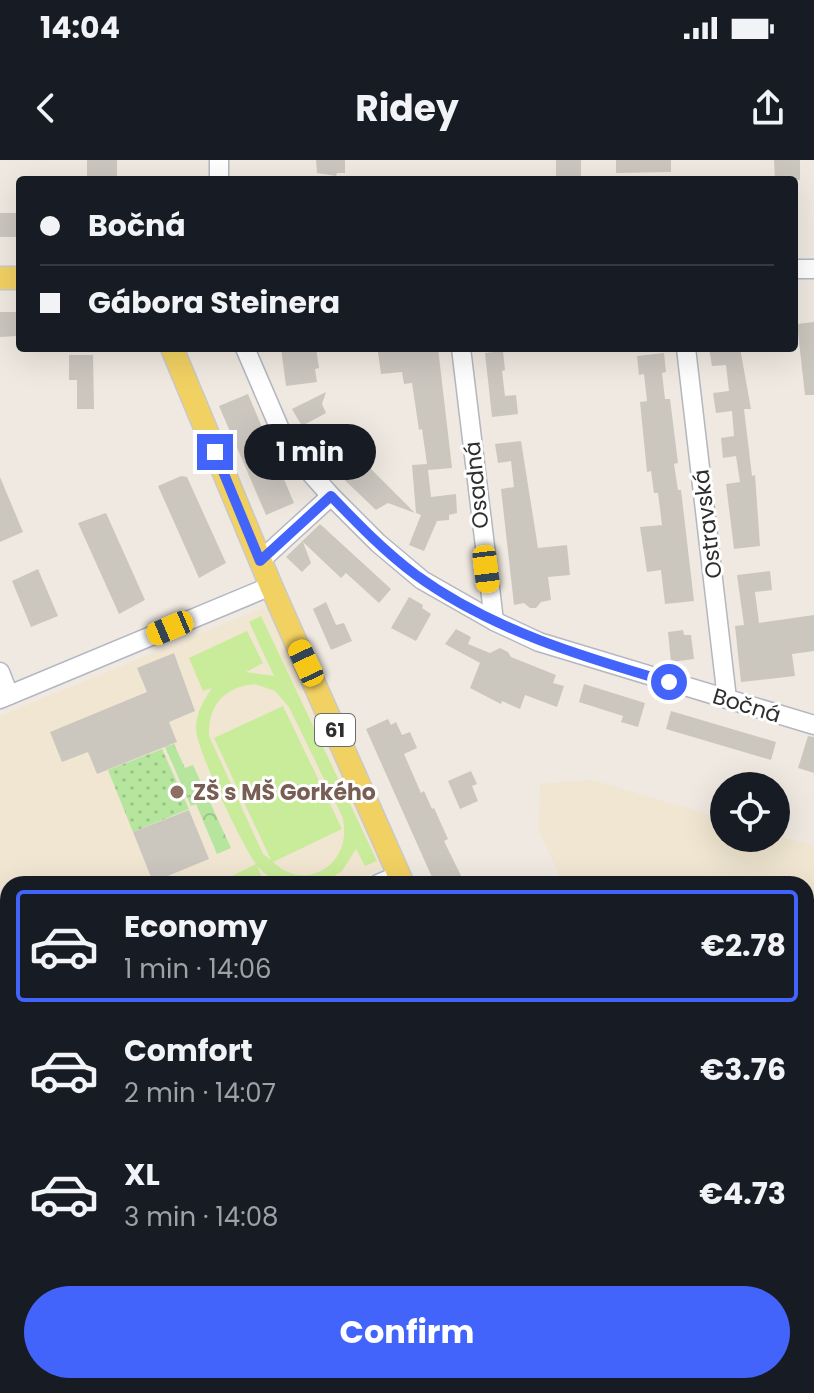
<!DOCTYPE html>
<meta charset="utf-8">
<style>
body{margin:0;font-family:Poppins,sans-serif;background:#242831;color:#f1f3f6;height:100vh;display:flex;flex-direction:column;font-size:30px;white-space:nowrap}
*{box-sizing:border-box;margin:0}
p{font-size:26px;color:#9ea1a6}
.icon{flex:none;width:44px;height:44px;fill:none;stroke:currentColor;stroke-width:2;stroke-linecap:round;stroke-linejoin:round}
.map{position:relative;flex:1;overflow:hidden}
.panel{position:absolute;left:0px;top:716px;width:814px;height:518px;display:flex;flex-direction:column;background:#171b24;border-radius:24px 24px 0 0;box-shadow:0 8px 32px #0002}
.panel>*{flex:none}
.hud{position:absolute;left:16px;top:16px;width:782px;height:176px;border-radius:8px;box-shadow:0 8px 32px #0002;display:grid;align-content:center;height:176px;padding:0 24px;background:#171b24}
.controls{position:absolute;left:710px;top:612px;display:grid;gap:16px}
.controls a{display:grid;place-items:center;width:80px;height:80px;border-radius:50%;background:#171b24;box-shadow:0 8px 32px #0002;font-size:40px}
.end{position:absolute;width:36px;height:36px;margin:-18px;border:10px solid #4264fb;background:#fff;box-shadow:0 0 0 4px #fff}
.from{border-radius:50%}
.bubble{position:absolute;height:56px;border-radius:28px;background:#171b24;box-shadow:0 8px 32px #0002;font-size:26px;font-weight:700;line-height:56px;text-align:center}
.car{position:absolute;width:24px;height:48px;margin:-24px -12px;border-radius:10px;box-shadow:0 0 6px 2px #0007;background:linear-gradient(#f5c518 24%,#345 0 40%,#f5c518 0 76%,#345 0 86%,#f5c518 0)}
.hud b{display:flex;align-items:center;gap:28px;height:76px;font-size:30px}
.hud b+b{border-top:2px solid #363941}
.hud i{width:20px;height:20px;background:#f1f3f6}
ul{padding:14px 0 0;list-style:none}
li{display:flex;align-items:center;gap:24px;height:112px;margin:0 16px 12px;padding:0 8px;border:4px solid transparent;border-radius:8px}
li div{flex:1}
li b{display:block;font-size:30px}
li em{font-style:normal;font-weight:700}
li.active{border-color:#4264fb}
li>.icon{width:72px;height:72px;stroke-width:1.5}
.button{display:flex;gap:16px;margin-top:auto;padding:16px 24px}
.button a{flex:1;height:92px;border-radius:48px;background:#4264fb;color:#fff;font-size:32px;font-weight:700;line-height:92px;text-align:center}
.status{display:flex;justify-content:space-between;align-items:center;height:56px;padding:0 40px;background:#171b24;direction:ltr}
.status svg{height:22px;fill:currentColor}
header{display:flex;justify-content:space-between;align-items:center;height:104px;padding:0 24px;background:#171b24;font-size:36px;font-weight:700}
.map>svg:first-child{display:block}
.education{fill:#f0e6d1}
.park{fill:url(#park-crowns)}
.garden{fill:url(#garden-dots)}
.pitch{fill:#c9ec9a;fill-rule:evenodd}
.building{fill:#cbc7bf}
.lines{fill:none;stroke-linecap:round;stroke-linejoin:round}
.minor-casing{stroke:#b4b7c1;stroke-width:21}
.major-casing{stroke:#c9c9c9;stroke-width:25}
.minor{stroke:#fff;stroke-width:18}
.major{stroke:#f2d163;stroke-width:22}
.route{stroke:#4264fb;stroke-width:10}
.education-dot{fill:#8d6e63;stroke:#fff;stroke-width:3}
.labels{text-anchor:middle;stroke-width:6;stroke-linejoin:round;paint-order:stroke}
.shield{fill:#fff;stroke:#6d6d6d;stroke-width:2}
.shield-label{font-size:20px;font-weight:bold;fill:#2e2e2e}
.street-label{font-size:22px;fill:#2e2e2e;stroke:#fff}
.education-label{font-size:22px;font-weight:bold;fill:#785e54;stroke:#fff;text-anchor:start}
</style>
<div class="status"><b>14:04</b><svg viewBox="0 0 49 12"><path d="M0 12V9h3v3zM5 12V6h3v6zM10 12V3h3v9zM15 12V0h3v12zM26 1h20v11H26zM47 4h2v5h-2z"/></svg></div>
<header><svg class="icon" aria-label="back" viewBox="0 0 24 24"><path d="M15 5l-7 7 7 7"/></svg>Ridey<svg class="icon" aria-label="share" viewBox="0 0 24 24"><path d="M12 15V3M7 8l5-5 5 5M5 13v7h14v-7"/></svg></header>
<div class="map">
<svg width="814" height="1233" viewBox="0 0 814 1233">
<defs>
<pattern id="park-crowns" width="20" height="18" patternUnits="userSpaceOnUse" patternTransform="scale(2)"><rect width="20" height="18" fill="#b6e59e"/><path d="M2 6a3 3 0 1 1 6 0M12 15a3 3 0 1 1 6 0" fill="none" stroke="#9dc588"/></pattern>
<pattern id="garden-dots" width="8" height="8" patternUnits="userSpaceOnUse" patternTransform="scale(2)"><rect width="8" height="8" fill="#b6e59e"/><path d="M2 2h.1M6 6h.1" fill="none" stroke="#9dc588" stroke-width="1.8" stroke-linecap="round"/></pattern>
</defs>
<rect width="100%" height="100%" fill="#efe9e1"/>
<g class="education">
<polygon points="270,445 387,707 345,724 8,724 8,863 0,866 0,556"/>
<polygon points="592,620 724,659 724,678 776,678 776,675 814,686 814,1233 786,1233 783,1226 806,1226 806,724 563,724 539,670 540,624"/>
</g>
<polygon class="park" points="174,584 185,608 193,605 231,688 217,694 196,644 191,646 165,587"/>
<polygon class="garden" points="162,589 189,649 133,672 108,610"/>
<path class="pitch" d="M261 456 377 701 365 706 356 689 342 711 322 724H282L271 719 257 706 265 724H226L224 720 256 704C243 687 195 587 196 568 196 552 204 540 212 528L203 531 189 498 247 471 263 503 246 512 274 516 249 462ZM255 524 275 531 289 547 342 656C355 701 308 735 273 702L342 669 283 546 214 578 271 700 263 694 209 576C208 545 224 527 255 524Z"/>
<g class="building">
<rect x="87" y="0" width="30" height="20"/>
<polygon points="316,0 345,0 345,13 337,13 336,16 317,13"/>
<rect x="556" y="0" width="25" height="20"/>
<polygon points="616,0 671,0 671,12 616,13"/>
<polygon points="774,0 800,0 800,20 775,20"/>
<rect x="0" y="53" width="20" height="24"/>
<polygon points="0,152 18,152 18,176 0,177"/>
<polygon points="814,162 814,235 805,235 797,164"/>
<polygon points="281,188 316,188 319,208 315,209 317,222 286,226"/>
<polygon points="418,188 438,188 452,308 428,310 431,337 456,334 457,353 449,355 449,360 437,361 424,391 409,385 421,355 416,353 412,305 427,304 422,269 419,270 412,223 404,224 402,212 381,214 378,192"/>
<polygon points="709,188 740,188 751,249 744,249 752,316 755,315 760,386 734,389 726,324 740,322 736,296 723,298 721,278 734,276 732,251 716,253 713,233 729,231 726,205 712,206"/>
<polygon points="503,191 505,210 502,211 505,236 516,235 518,254 492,257 485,193"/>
<polygon points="664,193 666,212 662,213 665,239 670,239 678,303 674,304 678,330 681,330 694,441 665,444 661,410 647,412 640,367 662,365 658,333 654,333 651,311 647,312 640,242 647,241 644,214 639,215 637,196"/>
<polygon points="69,195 93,195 94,249 77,249 77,220 69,220"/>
<polygon points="326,232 322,244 326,253 302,266 292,249"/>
<polygon points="248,234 294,343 266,355 219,246"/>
<polygon points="333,267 352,290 415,353 388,343 376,350 329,305 313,286"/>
<polygon points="521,281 538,388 567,385 570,415 548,417 551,440 541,442 536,448 530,448 524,443 514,445 501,329 514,327 511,301 498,303 495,284"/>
<polygon points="181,316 187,317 226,403 199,418 158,326"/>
<polygon points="0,317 23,372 0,382"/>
<polygon points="106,353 145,440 119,454 78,363"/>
<polygon points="320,364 391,429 379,443 346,413 341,418 303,382 311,403 302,412 286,397"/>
<polygon points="38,409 58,456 31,467 12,421"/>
<polygon points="770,411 772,430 755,432 759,463 814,455 814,491 792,494 795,516 741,522 735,466 744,465 737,415"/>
<polygon points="409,437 423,445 422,448 431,454 416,481 391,468"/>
<polygon points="326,442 336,465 344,463 352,481 331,490 313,449"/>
<polygon points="456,469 471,477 468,484 490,493 500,488 508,492 511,497 556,515 553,523 564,526 557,547 525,535 520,549 502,541 501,544 470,528 480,503 445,484"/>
<polygon points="683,470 684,475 691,475 694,499 671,502 668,472"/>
<polygon points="174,493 195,551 169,562 177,582 97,614 88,592 62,602 50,572 147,532 137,508"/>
<polygon points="584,524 645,543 638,567 621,562 623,556 579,542"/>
<polygon points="671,551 776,582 771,600 666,569"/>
<polygon points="388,559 391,565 396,562 402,575 410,572 417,588 404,594 421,633 424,631 432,649 434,648 448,679 444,681 465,724 435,724 366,569"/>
<polygon points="808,576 814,577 814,613 798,608"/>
<polygon points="471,611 477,624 472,626 478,641 460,649 448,621"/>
<polygon points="189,650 209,699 153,722 133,672"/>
</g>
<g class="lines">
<g class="minor-casing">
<g id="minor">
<polyline points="219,0 219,20"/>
<polyline points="794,109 814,109"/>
<polyline points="245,188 282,274 299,300 331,336 378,383 422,420 494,461 539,482 814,565"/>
<polyline points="461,188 494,461"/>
<polyline points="686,188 727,539"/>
<polyline points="260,401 331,336"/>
<polyline points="0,512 9,535"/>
<polyline points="0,539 271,426"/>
<polyline points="378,724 399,715"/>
<polyline points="0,884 8,880"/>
<polyline points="318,1226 321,1233"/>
</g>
</g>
<g class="major-casing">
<g id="major">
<polyline points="0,118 20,118"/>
<polyline points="172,188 271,426 403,724"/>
<polyline points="626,1226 629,1233"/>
</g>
</g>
<use href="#minor" class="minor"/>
<use href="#major" class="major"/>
</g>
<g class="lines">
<path class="route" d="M215 292 260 401 331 336C358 364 385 392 416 415 492 470 580 496 669 522"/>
</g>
<circle class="education-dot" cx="177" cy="632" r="8"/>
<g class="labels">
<rect class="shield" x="315" y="554" width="40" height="32" rx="6"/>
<g class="shield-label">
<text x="335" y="577">61</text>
</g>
<g class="street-label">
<text transform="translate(476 325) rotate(-96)" y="8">Osadná</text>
<text transform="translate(707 364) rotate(-97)" y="8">Ostravská</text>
<text transform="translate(747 545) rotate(17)" y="8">Bočná</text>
</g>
<g class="education-label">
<text x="193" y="640">ZŠ s MŠ Gorkého</text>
</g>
</g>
</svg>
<div class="controls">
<a><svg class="icon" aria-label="locate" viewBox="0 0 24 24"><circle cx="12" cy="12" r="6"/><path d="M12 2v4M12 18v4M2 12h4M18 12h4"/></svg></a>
</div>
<i class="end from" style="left:669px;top:522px"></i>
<i class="end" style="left:215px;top:292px"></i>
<div class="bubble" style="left:244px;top:264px;width:132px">1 min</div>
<i class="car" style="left:486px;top:409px;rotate:173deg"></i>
<i class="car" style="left:170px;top:468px;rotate:247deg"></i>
<i class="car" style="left:306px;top:503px;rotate:335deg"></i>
<div class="hud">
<b><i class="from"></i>Bočná</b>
<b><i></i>Gábora Steinera</b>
</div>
<section class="panel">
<ul>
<li class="active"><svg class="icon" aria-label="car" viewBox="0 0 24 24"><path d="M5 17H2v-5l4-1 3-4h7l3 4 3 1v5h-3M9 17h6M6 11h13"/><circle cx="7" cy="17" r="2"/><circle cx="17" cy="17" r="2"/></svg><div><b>Economy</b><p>1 min · 14:06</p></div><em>€2.78</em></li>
<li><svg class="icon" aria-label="car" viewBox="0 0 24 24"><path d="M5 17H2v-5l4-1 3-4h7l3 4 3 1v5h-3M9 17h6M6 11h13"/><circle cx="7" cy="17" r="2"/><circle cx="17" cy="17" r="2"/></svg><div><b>Comfort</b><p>2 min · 14:07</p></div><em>€3.76</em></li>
<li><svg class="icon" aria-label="car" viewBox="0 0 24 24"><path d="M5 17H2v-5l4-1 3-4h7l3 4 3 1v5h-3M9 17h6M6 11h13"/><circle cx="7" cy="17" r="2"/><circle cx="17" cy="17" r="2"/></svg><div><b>XL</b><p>3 min · 14:08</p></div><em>€4.73</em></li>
</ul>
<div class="button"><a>Confirm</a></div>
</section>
</div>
